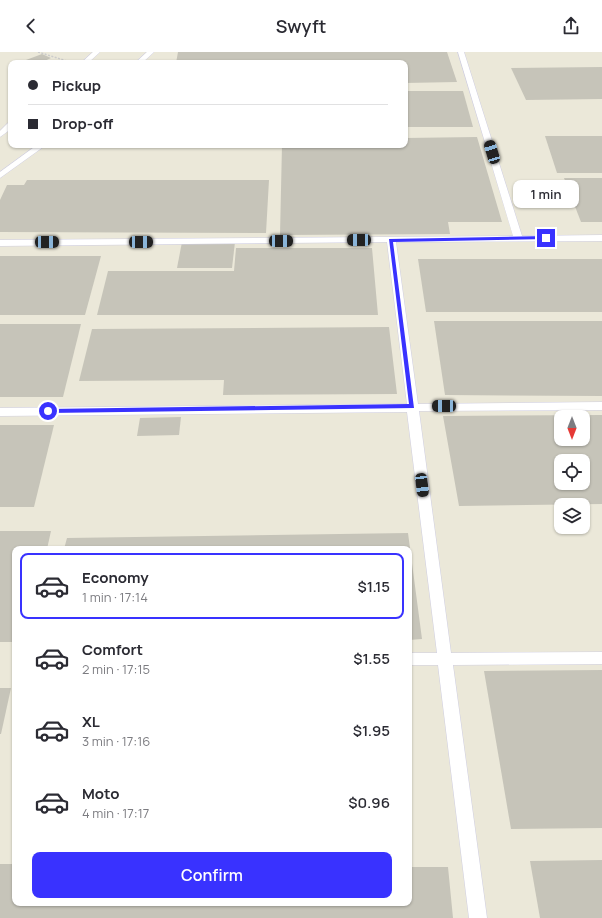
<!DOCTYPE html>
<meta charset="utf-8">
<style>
body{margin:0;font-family:Manrope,sans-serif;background:#f7f7f7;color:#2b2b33;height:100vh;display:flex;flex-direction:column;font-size:15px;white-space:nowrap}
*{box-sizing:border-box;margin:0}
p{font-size:13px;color:#7c7c81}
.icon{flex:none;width:22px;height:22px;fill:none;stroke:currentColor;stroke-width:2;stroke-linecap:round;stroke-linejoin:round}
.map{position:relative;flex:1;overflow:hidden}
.details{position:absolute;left:12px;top:494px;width:400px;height:360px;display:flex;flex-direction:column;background:#fff;border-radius:8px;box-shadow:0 1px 3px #0004}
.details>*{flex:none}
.top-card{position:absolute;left:8px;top:8px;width:400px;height:88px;border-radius:8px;box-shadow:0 1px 3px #0004;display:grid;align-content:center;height:88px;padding:0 20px;background:#fff}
.needle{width:26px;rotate:180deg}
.tools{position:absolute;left:554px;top:358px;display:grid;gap:8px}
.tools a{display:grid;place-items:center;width:36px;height:36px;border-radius:8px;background:#fff;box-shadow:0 1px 3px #0004;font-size:20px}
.end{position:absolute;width:18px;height:18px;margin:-9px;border:5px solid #3932ff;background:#fff;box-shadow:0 0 0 2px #fff}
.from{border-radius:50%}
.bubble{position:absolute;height:28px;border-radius:8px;background:#fff;box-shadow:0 1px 3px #0004;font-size:13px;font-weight:600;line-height:28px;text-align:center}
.car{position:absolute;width:12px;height:24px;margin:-12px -6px;border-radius:5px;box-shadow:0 0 3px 1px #0007;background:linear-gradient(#222 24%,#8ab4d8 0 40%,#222 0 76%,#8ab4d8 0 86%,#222 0)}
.top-card b{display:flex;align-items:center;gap:14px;height:38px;font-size:15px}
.top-card b+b{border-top:1px solid #e1e1e2}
.top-card i{width:10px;height:10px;background:#2b2b33}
ul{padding:7px 0 0;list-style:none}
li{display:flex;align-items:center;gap:12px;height:66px;margin:0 8px 6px;padding:0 12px;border:2px solid transparent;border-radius:8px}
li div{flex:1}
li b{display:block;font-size:15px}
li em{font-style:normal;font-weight:600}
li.active{border-color:#3932ff}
li>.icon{width:36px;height:36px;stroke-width:1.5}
.cta{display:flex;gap:8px;margin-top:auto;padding:8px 20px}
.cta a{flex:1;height:46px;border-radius:8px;background:#3932ff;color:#fff;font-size:16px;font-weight:600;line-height:46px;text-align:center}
header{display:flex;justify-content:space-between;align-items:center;height:52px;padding:0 20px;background:#fff;font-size:18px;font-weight:600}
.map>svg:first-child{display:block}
.building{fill:#c6c4b9;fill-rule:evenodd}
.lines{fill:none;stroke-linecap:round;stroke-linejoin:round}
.service-casing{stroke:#cfcee2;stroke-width:1}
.path{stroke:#cbcbcb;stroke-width:1.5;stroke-dasharray:2 1.5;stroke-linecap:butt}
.service{fill:#fff;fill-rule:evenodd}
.route{fill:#3932ff}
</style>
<header><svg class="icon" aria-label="back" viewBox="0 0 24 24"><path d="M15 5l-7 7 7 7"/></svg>Swyft<svg class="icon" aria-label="share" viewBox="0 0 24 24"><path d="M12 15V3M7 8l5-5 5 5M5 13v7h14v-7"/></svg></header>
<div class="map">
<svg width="602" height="866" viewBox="0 0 602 866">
<rect width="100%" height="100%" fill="#ebe8d9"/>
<g class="building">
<polygon points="178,0 447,0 457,30 405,31 405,11 176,11"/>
<polygon points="42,2 51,6 40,11 26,8"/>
<polygon points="602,15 602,47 526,48 511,16"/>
<polygon points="405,39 463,39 473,75 405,75"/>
<polygon points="545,84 602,84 602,121 557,121"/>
<polygon points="477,85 502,170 448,170 450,182 280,183 282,93 405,93 405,86"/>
<polygon points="564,126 602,126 602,170 581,170"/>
<polygon points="27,128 269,128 266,181 0,180 0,148 7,133 24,133"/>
<polygon points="182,190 235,190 232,216 177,216"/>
<polygon points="236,196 372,196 378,263 97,263 108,219 234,219"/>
<polygon points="0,204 101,204 85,263 0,263"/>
<polygon points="418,207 602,207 602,260 426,260"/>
<polygon points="434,269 602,269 602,344 445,343"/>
<polygon points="0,272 81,272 63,345 0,345"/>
<polygon points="389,275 397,342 223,343 224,328 79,329 92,277"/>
<path d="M602 363V452L459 454 443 364ZM561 365H583V387H561ZM561 409H583V431H561Z"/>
<polygon points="181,365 179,383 137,384 140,366"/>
<polygon points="0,373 54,373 34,455 0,455"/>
<polygon points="0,479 51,479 47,497 15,497 15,590 0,590"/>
<polygon points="408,481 422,587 409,588 409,497 64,497 67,486"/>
<polygon points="602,618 602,776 511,777 484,619"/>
<polygon points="0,636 11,636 1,682 0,682"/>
<polygon points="602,808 602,866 540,866 530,809"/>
<polygon points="0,812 15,812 15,851 409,851 409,815 448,815 453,866 0,866"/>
</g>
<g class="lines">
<g class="service-casing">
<g id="service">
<polygon points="93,0 100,0 88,11 81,11"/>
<polygon points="147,0 154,0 142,11 135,11"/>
<polygon points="458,0 464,0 522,184 602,183 602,189 396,190 418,352 602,350 602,358 419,359 451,601 602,600 602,612 453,613 487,866 469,866 438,613 409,613 409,601 437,601 407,360 0,364 0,356 407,352 387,190 0,194 0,188 513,184"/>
<polygon points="8,71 11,71 11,77 0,85 0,79"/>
<polygon points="37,93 46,93 0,126 0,120"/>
</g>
</g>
<polyline class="path" points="38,0 70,10"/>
<use href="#service" class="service"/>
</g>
<polygon class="route" points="546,184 548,187 393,190 414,356 48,361 44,359 48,357 409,352 389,187"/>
</svg>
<div class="tools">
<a><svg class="needle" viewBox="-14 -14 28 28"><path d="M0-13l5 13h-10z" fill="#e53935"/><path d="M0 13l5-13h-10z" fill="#7c7c81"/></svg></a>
<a><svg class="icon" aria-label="locate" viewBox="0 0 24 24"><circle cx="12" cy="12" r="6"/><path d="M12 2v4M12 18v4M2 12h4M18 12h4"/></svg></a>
<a><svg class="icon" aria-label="layers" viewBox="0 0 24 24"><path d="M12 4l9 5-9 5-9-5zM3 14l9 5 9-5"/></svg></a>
</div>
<i class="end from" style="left:48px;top:359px"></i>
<i class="end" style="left:546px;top:186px"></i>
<div class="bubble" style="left:513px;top:128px;width:66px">1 min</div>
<i class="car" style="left:492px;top:100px;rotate:343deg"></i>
<i class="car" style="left:359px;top:188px;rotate:270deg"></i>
<i class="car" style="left:281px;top:189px;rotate:90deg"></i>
<i class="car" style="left:47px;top:190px;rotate:90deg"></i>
<i class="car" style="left:141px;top:190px;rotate:90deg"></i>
<i class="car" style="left:444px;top:354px;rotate:270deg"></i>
<i class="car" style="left:422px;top:433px;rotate:173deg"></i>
<div class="top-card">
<b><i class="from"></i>Pickup</b>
<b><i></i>Drop-off</b>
</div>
<section class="details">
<ul>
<li class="active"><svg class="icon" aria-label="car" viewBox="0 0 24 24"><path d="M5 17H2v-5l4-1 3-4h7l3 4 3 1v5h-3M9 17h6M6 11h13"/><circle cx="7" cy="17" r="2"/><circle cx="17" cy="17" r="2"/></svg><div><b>Economy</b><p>1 min · 17:14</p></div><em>$1.15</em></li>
<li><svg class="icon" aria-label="car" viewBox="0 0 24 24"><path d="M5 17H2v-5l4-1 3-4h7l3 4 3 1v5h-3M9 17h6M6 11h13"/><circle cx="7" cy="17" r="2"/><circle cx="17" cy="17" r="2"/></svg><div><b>Comfort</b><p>2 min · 17:15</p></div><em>$1.55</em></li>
<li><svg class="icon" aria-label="car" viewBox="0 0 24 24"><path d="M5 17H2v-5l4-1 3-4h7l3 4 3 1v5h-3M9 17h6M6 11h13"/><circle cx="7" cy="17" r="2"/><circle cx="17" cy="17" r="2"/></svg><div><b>XL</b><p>3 min · 17:16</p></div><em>$1.95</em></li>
<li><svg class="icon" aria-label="car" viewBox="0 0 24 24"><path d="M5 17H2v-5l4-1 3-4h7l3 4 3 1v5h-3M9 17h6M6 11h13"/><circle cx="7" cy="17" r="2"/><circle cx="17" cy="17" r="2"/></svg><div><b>Moto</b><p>4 min · 17:17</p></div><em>$0.96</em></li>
</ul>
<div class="cta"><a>Confirm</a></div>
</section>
</div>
